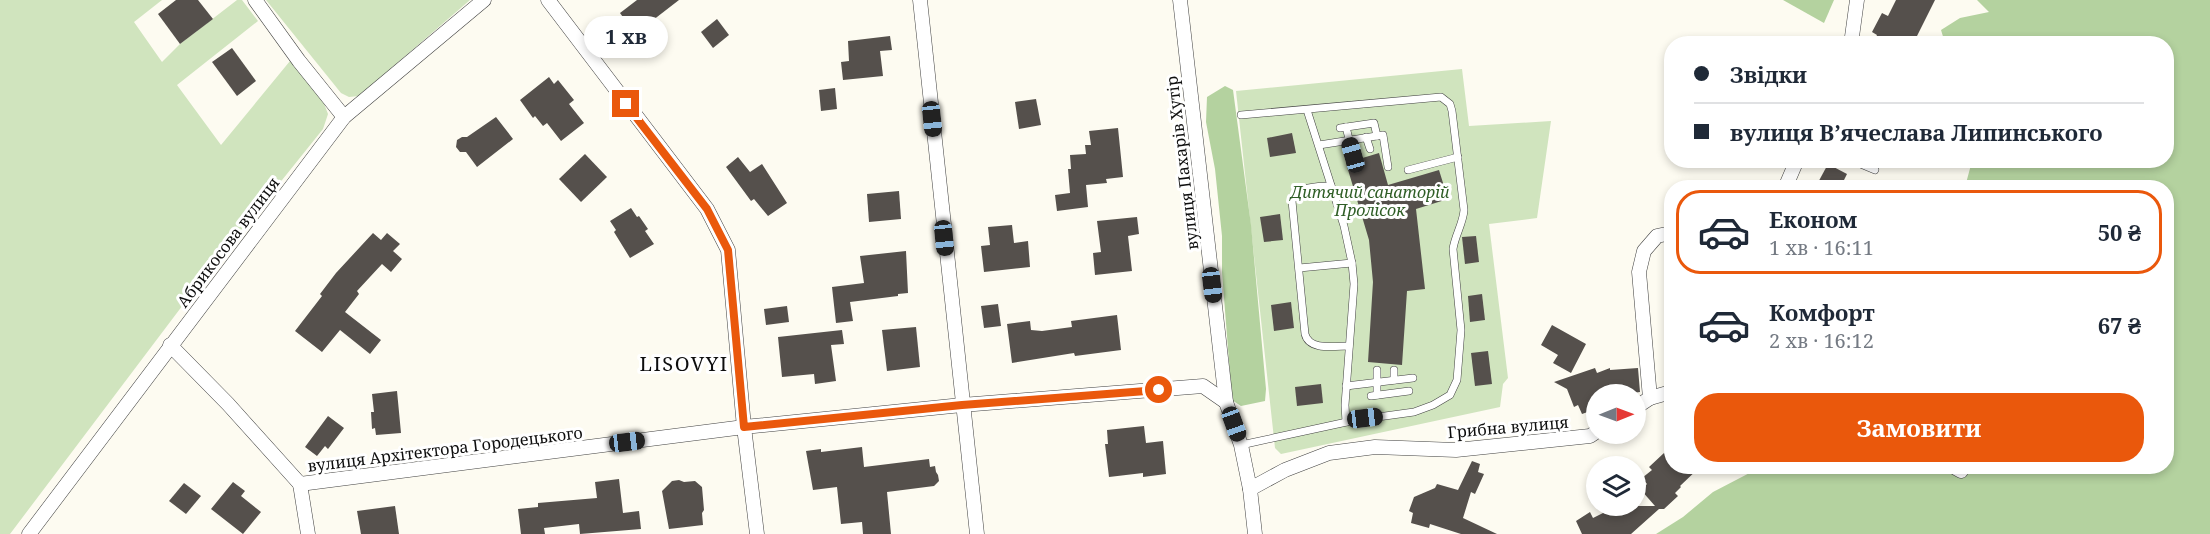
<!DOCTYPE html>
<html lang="uk">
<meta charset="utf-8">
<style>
body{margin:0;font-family:"Noto Serif",serif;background:#f2f2f3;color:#1f2937;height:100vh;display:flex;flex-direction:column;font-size:22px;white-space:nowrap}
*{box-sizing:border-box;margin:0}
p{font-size:20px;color:#747a83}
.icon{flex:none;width:33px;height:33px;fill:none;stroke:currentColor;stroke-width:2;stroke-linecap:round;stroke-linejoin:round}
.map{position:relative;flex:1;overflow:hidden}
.sheet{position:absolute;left:1664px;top:180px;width:510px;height:294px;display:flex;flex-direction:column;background:#fff;border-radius:24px;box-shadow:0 3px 9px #0003}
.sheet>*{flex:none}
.hud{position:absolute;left:1664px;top:36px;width:510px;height:132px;border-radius:24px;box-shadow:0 3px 9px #0003;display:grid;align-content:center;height:132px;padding:0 30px;background:#fff}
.needle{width:39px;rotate:89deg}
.tools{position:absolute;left:1586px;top:384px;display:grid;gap:12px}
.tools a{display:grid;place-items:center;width:60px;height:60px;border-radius:50%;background:#fff;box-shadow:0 3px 9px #0003;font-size:30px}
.end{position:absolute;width:27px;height:27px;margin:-14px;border:8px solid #ea580c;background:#fff;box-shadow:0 0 0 3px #fff}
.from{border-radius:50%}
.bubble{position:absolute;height:42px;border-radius:21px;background:#fff;box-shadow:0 3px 9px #0003;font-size:20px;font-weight:700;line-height:42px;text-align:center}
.car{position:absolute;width:18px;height:36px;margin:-18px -9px;border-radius:8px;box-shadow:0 0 4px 2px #0007;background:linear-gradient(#222 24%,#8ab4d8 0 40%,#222 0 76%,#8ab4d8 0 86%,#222 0)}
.hud b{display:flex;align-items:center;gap:21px;height:57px;font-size:22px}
.hud b+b{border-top:2px solid #e0e1e3}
.hud i{width:15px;height:15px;background:#1f2937}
ul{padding:10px 0 0;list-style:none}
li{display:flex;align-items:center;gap:18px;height:84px;margin:0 12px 9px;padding:0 18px;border:3px solid transparent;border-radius:24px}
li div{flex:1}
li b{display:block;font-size:22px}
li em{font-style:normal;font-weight:700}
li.selected{border-color:#ea580c}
li>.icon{width:54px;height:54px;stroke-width:1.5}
.primary-button{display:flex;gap:12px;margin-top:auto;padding:12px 30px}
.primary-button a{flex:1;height:69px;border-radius:24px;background:#ea580c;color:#fff;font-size:24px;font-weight:700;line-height:69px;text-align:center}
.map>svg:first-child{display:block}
.green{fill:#d0e4be}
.forest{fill:#b4d29f}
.building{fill:#55504c}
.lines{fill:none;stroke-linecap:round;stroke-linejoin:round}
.service-casing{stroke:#414141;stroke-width:8}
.minor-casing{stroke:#414141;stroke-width:15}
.service{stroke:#fff;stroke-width:7}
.minor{stroke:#fff;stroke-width:14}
.route{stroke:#ea580c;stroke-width:8}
.labels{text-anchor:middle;stroke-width:6;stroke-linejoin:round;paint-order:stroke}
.street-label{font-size:16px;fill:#0e0e0e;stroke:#fff}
.park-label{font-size:16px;font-style:italic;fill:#2f5e26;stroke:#fff}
.quarter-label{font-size:20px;letter-spacing:1.5px;fill:#0e0e0e;stroke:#fff}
</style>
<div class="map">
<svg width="2210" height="534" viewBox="0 0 2210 534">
<rect width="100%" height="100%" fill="#fdfbf1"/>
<g class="green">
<polygon points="0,0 162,0 134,22 162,62 180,44 237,0 242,0 258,21 177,85 221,145 290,61 323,101 328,114 323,129 201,281 10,534 0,534"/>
<polygon points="266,0 470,0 359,96 349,97 341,93"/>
<polygon points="1462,69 1469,126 1551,121 1537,218 1489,224 1508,378 1503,384 1500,407 1281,454 1275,448 1236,91"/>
</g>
<g class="forest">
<polygon points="1783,0 1834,0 1824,23"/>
<polygon points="1977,0 2210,0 2210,534 1656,534 1683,517 1713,492 1761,467 2166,466 2166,188 1965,187 1972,161 2166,160 2166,44 1945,43 1941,30 1960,18 1989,12"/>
<polygon points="1225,86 1233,90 1251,225 1266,389 1265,401 1241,406 1232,400 1222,272 1222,236 1215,169 1206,122 1207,97"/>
</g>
<g class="building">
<polygon points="176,0 198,0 213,19 180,44 158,14"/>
<polygon points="637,0 679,0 635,34 620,13"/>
<polygon points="1896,0 1935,0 1913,44 1873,44 1877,35 1872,32 1882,13 1888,16"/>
<polygon points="717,19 729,35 713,48 701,32"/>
<polygon points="890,36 892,50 880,51 883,76 843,80 841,62 849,61 848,41"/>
<polygon points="232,48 256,81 237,96 212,62"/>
<polygon points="549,77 554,84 558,80 574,100 569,104 584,123 561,141 547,123 543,126 535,116 533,118 520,100"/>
<polygon points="835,88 837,109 821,111 819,90"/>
<polygon points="1036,99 1041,125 1019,129 1015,102"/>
<polygon points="496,117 513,139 477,167 466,152 460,152 456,147 457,140 462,137 467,137"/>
<polygon points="1118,128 1123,177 1106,179 1107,183 1086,185 1088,207 1057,211 1055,195 1070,193 1068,169 1071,169 1070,155 1086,154 1085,145 1091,145 1089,131"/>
<polygon points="1292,133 1296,153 1270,157 1267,138"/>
<polygon points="1379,153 1388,185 1439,170 1448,199 1416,209 1425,289 1407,291 1402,365 1368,362 1373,282 1369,240 1346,163"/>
<polygon points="585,154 607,177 581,202 559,179"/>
<polygon points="738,157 750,172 762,164 787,203 768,216 754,199 751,201 726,167"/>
<polygon points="1828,164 1847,174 1840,188 1815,188"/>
<polygon points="899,191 901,219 869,222 867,194"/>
<polygon points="631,208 637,217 639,216 648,229 645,231 654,244 630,258 614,232 616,230 610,221"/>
<polygon points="1280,214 1283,240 1264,242 1260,217"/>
<polygon points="1137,217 1139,234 1128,236 1132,271 1095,275 1093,253 1101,252 1097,221"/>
<polygon points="1012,225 1014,243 1028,241 1030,267 984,272 981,246 990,245 988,227"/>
<polygon points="373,233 381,240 387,233 400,244 393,251 402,259 391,272 382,264 357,291 359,294 345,312 381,340 370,354 340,330 322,352 295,331 322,296 320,294 336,273"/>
<polygon points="1476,236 1479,262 1465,264 1462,237"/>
<polygon points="906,251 908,293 898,294 898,296 850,302 853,321 836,323 832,287 864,283 860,256"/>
<polygon points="1482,294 1485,320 1470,322 1468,296"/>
<polygon points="1291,302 1294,328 1274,331 1271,305"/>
<polygon points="998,304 1001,326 984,328 981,306"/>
<polygon points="787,306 789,322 766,325 764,309"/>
<polygon points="1117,315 1121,350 1075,356 1074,353 1012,363 1007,324 1030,321 1031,330 1042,331 1072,327 1071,321"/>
<polygon points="1552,325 1586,344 1571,373 1553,363 1558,355 1541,345"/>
<polygon points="916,327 920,367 887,371 882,330"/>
<polygon points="842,330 844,344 831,345 836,381 815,384 814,374 782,377 778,337"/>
<polygon points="1488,351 1492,384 1475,386 1471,353"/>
<polygon points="1595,368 1597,373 1610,368 1610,370 1638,368 1640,392 1626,394 1596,394 1596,409 1582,414 1578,405 1574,407 1567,389 1554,382"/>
<polygon points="1321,384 1323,403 1297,406 1295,387"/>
<polygon points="397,391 401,433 376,435 375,428 372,429 371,412 374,412 372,394"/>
<polygon points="328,416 344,428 328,449 325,446 317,456 305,447"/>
<polygon points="1144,426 1146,443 1163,441 1166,474 1143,477 1143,473 1109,477 1105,444 1108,444 1107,430"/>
<polygon points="862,447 864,467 929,459 930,467 935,466 936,472 938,475 939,481 934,486 887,492 891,534 863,534 862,522 841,524 837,487 813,490 806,451 821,449 821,452"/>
<polygon points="1664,453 1671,461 1671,466 1701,466 1680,486 1681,487 1675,493 1678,496 1664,509 1659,509 1631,534 1582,534 1576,521 1590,512 1593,518 1617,506 1655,506 1641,490 1647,484 1642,478 1652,470 1649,467"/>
<polygon points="1472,461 1480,464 1478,472 1484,474 1475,494 1471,492 1463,518 1497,534 1461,534 1430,524 1429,528 1411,523 1413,513 1409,511 1414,497 1435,488 1437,484 1458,490"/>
<polygon points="619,479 623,513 639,511 641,529 580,534 579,524 544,528 545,534 521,534 518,509 538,507 538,503 597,498 595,482"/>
<polygon points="679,480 684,482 695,481 702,487 704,510 702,513 703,525 669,529 662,491 672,481"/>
<polygon points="233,482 245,491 241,496 261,512 243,534 211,509"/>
<polygon points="184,483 201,496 186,514 169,501"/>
<polygon points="395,506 399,534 361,534 357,511"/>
</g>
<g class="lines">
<g class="service-casing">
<g id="service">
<polyline points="1307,110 1344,226 1352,263 1354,284 1345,405 1346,422"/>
<polyline points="1346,127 1353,155"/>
<polyline points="1340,128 1374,123 1377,136"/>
<polyline points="1366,137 1370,149"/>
<polyline points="1319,145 1383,135 1388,167"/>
<polyline points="1851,160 1875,170"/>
<polyline points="1408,170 1458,157"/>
<path d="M1331 186C1317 187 1298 185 1292 201L1305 334C1309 351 1335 346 1349 346"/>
<polyline points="1299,268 1352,263"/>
<polyline points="1394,380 1394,370"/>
<polyline points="1346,386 1413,378"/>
<polyline points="1377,395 1377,370"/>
<polyline points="1371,396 1409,391"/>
<path d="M1241 445 1356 420 1414 412 1433 405 1450 395 1457 380 1461 330 1453 249C1455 235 1463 224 1464 210L1452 111 1450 104 1441 97 1241 115"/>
</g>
</g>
<g class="minor-casing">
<g id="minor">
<polyline points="255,0 299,61 344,117"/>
<polyline points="548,0 707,209 728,250 744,427 757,534"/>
<polyline points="920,0 977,534"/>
<polyline points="1180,0 1226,402 1241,445 1250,489 1255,534"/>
<polyline points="1851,44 1857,0"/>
<polyline points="1785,188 1797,160"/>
<polyline points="170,345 228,404 300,484 744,427 962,405 1203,386 1226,402"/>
<polyline points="1650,398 1671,392"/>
<polyline points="1635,408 1650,398 1639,272 1644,251 1657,236 1671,233"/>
<polyline points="1952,466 1961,471"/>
<polyline points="300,484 308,534"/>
<polyline points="1250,489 1285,470 1329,453 1375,447 1456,450 1590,436 1596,432"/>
<polyline points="29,534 344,117 484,0"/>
</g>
</g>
<use href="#service" class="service"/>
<use href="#minor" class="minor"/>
</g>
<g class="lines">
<polyline class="route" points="626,104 707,209 728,250 744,427 962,405 1159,390"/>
</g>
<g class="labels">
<g class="street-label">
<text transform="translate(1182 163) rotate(-97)" y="6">вулиця Пахарів Хутір</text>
<text transform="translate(228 242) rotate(-53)" y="6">Абрикосова вулиця</text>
<text transform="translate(1508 427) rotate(-5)" y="6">Грибна вулиця</text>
<text transform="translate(445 449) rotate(-7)" y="6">вулиця Архітектора Городецького</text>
</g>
<g class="park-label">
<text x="1370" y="198">Дитячий санаторій<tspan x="1370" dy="18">Пролісок</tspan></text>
</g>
<g class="quarter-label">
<text x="684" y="371">LISOVYI</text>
</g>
</g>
</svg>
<div class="tools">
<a><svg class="needle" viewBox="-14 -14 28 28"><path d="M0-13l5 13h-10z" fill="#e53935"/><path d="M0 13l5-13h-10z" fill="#747a83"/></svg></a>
<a><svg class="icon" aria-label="layers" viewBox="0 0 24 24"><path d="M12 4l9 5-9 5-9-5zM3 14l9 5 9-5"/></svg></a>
</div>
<i class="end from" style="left:1159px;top:390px"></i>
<i class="end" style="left:626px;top:104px"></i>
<div class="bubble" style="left:584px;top:16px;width:84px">1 хв</div>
<i class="car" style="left:932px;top:119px;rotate:174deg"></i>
<i class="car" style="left:1353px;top:155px;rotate:344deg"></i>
<i class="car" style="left:944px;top:238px;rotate:174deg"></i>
<i class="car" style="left:1212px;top:285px;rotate:173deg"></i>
<i class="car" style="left:1365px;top:418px;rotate:83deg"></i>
<i class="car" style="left:1234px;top:424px;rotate:160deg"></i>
<i class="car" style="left:627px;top:442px;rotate:83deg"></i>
<div class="hud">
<b><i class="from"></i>Звідки</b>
<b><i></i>вулиця Вʼячеслава Липинського</b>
</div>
<section class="sheet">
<ul>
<li class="selected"><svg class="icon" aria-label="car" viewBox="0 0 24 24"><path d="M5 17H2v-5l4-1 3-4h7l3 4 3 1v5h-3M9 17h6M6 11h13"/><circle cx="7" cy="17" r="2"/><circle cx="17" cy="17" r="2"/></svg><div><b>Економ</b><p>1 хв · 16:11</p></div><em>50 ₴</em></li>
<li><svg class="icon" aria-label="car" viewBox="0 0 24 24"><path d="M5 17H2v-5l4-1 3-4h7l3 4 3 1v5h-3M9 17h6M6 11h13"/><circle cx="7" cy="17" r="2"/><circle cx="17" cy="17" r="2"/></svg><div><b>Комфорт</b><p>2 хв · 16:12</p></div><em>67 ₴</em></li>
</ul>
<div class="primary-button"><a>Замовити</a></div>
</section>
</div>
